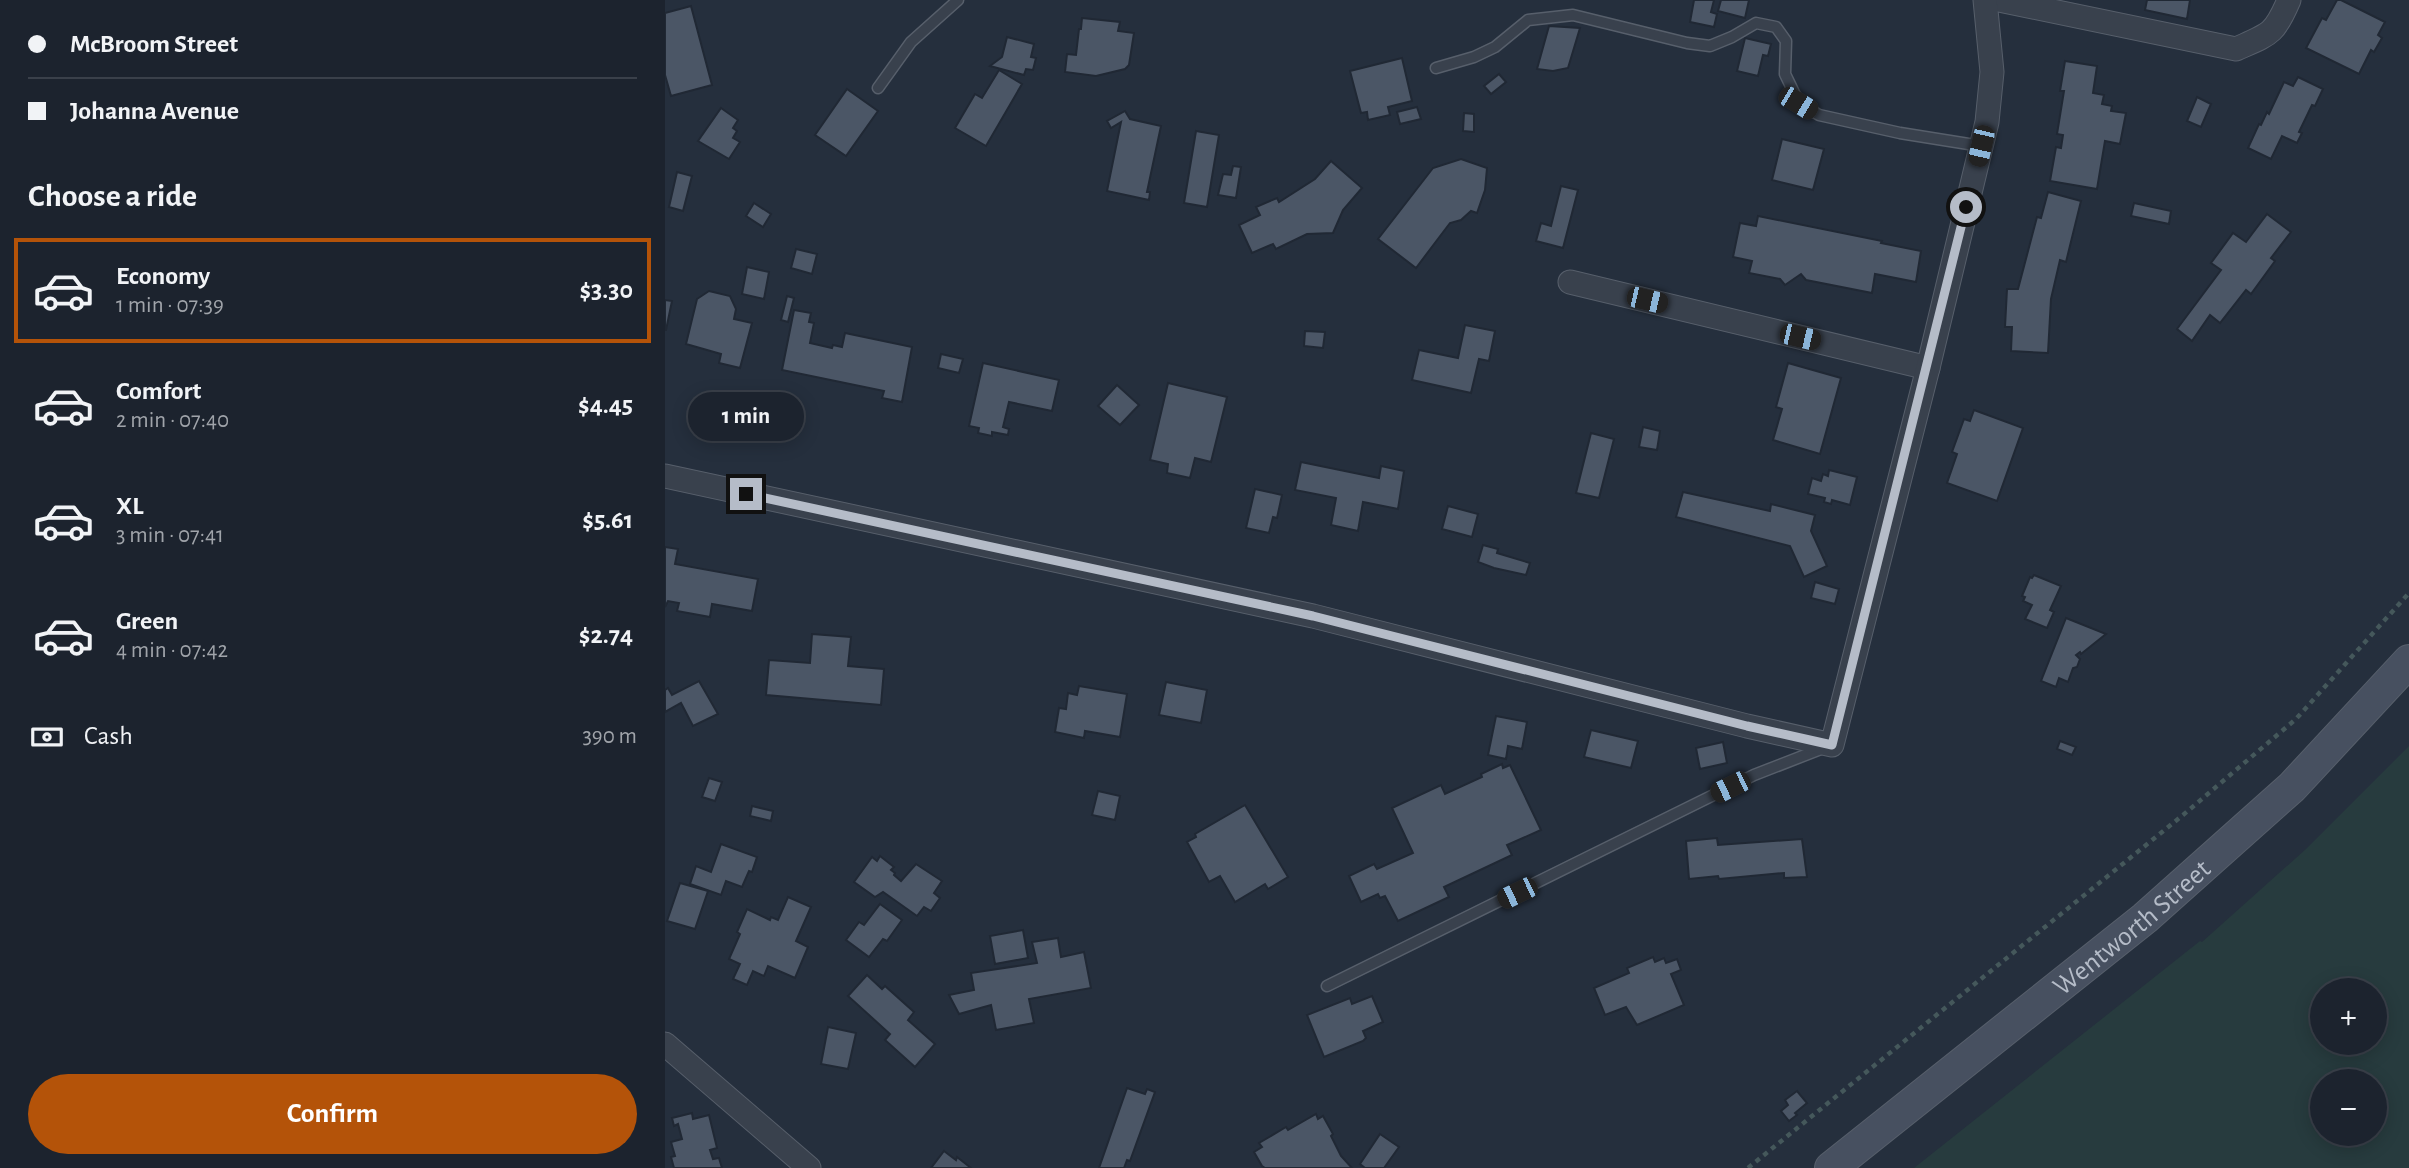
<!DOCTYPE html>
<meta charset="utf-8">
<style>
body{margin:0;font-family:"Alegreya Sans",sans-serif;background:#252b36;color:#f1f3f6;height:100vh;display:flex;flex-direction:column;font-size:26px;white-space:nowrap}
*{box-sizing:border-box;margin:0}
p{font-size:23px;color:#a0a4aa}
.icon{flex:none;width:38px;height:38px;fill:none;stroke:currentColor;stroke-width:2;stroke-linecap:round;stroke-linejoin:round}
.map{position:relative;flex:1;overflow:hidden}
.sheet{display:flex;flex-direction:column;background:#1c232e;width:665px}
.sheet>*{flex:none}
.banner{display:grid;align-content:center;height:154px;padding:0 28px;background:#1c232e}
.tools{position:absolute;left:1645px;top:978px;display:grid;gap:14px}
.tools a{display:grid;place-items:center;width:77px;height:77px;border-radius:50%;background:#1c232e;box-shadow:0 4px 18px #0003,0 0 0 2px #3a404a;font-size:35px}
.end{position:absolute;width:32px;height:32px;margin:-16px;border:9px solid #b5bcc8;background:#111;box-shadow:0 0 0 4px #111}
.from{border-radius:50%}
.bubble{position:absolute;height:49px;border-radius:24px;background:#1c232e;box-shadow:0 4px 18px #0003,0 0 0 2px #3a404a;font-size:23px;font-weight:700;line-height:49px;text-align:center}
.car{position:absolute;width:21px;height:42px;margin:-21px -10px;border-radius:9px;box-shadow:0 0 5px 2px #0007;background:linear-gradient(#222 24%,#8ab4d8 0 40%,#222 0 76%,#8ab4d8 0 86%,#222 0)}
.banner b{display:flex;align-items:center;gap:24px;height:66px;font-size:26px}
.banner b+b{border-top:2px solid #3a404a}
.banner i{width:18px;height:18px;background:#f1f3f6}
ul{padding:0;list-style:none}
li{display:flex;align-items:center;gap:21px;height:105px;margin:0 14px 10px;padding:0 14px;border:4px solid transparent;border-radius:0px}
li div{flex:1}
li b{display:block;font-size:26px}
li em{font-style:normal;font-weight:700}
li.on{border-color:#b45309}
li>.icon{width:63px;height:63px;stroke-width:1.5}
h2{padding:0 28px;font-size:32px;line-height:84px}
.pay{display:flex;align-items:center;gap:18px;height:77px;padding:0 28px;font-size:26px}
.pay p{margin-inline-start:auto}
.action{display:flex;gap:14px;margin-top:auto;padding:14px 28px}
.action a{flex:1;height:80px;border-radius:42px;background:#b45309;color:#fff;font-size:28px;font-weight:700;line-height:80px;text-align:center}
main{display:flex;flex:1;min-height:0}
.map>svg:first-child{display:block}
.green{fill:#273b3e;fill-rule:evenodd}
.building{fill:#4b5666;stroke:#202834;stroke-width:2}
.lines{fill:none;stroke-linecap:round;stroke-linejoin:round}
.service-casing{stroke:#575f6b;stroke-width:13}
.minor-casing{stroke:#575f6b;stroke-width:25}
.secondary-casing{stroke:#575f6b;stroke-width:34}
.path{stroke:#45585b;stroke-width:4.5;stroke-dasharray:5 5;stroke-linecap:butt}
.service{stroke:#39414d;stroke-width:10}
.minor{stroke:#39414d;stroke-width:23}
.secondary{stroke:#475060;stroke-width:32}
.route{stroke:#b5bcc8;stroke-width:9}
.labels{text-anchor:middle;stroke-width:7;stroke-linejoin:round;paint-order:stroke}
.street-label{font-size:28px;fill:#b5bcc8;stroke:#1e2632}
</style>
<main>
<section class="sheet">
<div class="banner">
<b><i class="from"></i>McBroom Street</b>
<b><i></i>Johanna Avenue</b>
</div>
<h2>Choose a ride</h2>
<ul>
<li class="on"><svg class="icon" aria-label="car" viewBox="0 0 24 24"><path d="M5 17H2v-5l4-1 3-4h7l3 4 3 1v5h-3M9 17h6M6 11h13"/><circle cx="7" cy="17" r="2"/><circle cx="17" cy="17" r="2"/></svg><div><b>Economy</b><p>1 min · 07:39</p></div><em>$3.30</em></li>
<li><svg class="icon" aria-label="car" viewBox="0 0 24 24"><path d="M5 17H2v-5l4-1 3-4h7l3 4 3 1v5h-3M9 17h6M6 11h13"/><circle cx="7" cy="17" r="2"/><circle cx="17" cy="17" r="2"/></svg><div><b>Comfort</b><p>2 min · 07:40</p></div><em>$4.45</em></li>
<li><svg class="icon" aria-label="car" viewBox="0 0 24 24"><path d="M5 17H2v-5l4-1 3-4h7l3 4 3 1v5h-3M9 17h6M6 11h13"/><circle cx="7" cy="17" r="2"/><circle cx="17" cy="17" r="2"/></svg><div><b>XL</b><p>3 min · 07:41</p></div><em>$5.61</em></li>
<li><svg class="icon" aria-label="car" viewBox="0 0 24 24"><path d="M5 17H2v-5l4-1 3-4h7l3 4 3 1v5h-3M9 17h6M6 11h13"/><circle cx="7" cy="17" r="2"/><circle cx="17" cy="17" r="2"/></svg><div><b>Green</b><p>4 min · 07:42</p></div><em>$2.74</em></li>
</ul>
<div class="pay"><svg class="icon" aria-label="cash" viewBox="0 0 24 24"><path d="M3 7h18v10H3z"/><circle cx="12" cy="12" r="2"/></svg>Cash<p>390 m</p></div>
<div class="action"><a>Confirm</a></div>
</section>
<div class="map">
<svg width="1744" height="1168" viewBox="0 0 1744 1168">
<rect width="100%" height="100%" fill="#252f3d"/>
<path class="green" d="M1744 746V1168H1249L1535 941 1537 942 1641 849ZM1657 990H1710V1043H1657ZM1657 1082H1710V1134H1657Z"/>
<g class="building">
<polygon points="1029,0 1049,0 1046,12 1052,14 1049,27 1025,22"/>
<polygon points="1056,0 1084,0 1080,18 1053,11"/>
<polygon points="1482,0 1525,0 1522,19 1480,10"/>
<polygon points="1672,0 1676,0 1720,22 1713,35 1717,38 1709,52 1706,50 1694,74 1641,48 1657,18 1661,20"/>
<polygon points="26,6 47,85 6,96 0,75 0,13"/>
<polygon points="417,18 455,22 453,31 469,33 464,65 460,69 431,76 400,72 402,54 411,55 414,29 416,29"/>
<polygon points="884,26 915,28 903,68 888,71 872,69"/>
<polygon points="342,37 369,44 366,57 371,58 368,70 361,69 359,75 325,66 337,57"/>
<polygon points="1080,38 1106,44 1103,56 1098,55 1093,76 1072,71"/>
<polygon points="737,58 747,101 723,107 725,115 703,120 702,112 696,113 685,71"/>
<polygon points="1400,61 1432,66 1428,93 1439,95 1437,104 1447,106 1446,111 1461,113 1455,144 1440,141 1432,189 1385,181 1391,147 1396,148 1398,135 1392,134 1399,91 1395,91"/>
<polygon points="334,70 357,84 321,146 290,128 310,94 317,98"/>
<polygon points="834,74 841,82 826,94 819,86"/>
<polygon points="1633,77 1658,89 1650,106 1647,105 1634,132 1637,133 1632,143 1617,136 1606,159 1583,148 1594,124 1596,125 1602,112 1604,114 1619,82 1628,86"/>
<polygon points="182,89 213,111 181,156 150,135"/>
<polygon points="1532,97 1546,104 1536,127 1522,121"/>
<polygon points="752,107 756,119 735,124 732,112"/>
<polygon points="56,108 73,120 68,128 72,131 68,138 75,142 64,159 33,141"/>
<polygon points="460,111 465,119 496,126 482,192 485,192 484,200 442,191 456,122 446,128 442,121"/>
<polygon points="799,113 809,114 809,132 798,131"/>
<polygon points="531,131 554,135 542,207 519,203"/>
<polygon points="1117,139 1159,149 1148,190 1107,180"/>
<polygon points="796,159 822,168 820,190 812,213 806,211 796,220 785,223 751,268 713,239 768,168"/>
<polygon points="666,161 697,188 678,210 668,233 642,234 611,249 608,244 587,253 574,225 595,215 591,207 612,198 614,202 650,179"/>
<polygon points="568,166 576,167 571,198 553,195 558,174 566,175"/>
<polygon points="12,172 27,176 18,211 4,207"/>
<polygon points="896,186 913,190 898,248 871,241 876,223 886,226"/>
<polygon points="1383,192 1416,201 1401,262 1395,260 1386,299 1383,353 1346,351 1347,327 1340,327 1342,289 1353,289 1372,217 1376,218"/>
<polygon points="89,203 106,214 98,227 81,216"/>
<polygon points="1469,203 1506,211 1504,224 1466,216"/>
<polygon points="1602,214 1626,232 1606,258 1610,261 1586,294 1581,290 1555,323 1545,315 1527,341 1512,329 1556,270 1546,263 1568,233 1581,242"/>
<polygon points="1093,216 1217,241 1216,243 1256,251 1251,282 1210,274 1207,293 1141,280 1136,274 1120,285 1115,279 1084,273 1087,261 1068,257 1075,223 1091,226"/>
<polygon points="131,249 152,254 147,274 126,268"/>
<polygon points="82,267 104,272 99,299 77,294"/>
<polygon points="44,291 65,296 71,309 69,319 87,323 75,368 54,363 56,354 21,344 32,299"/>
<polygon points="122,296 129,298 123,322 116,320"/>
<polygon points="0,300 7,301 1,330 0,330"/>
<polygon points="129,310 146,313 144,322 149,323 145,343 167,348 168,345 177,347 180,333 247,347 237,402 217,398 219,391 117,370"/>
<polygon points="800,325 830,331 824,361 814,359 806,393 747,380 754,350 793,358"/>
<polygon points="640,331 660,332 658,348 639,346"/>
<polygon points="276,354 298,359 294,373 273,368"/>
<polygon points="318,363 394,380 387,411 344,402 338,427 344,429 343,435 327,432 327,436 313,433 314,428 304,426"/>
<polygon points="1123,363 1176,378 1155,454 1108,440 1117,409 1111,407"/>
<polygon points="503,383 562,397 546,462 530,458 525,478 502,473 503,464 485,460"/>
<polygon points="452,385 474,405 455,425 433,406"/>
<polygon points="1309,410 1358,428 1332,501 1282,483 1292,454 1287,452 1299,419 1305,421"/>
<polygon points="978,427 995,431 992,450 974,447"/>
<polygon points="926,433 949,439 934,498 911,493"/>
<polygon points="636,462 714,478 716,466 739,471 733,509 698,502 693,531 666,525 671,498 630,490"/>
<polygon points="1164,470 1192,477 1185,505 1167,500 1166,504 1159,502 1160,498 1143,494 1147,478 1156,481 1158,474 1163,476"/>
<polygon points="590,489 617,495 612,518 608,517 604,533 581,528"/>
<polygon points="1018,492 1105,511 1106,504 1150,515 1146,531 1162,566 1139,577 1125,546 1011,517"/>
<polygon points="783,506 813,514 807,537 777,529"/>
<polygon points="818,545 833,549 832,553 865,563 861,575 829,568 813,562"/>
<polygon points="0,547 13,549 10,564 93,579 87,611 47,604 45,617 12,611 14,603 3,601 0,607"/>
<polygon points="1369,575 1396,586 1385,610 1389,612 1382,628 1360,619 1367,605 1358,601 1360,597 1357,596 1365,577 1367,578"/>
<polygon points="1150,582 1174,589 1170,604 1146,598"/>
<polygon points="1401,618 1441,634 1416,654 1415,652 1411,655 1415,659 1412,667 1408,668 1403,682 1394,678 1391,687 1376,681"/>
<polygon points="147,634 186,637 183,666 219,669 216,705 101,695 104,660 145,663"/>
<polygon points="34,681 53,714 28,726 16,703 0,712 0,690 3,688 7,695"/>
<polygon points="501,682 542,690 536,723 494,715"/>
<polygon points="414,686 462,694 455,737 420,731 419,738 390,732 394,708 401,709 403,693 412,695"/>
<polygon points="831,716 862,722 857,749 843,746 841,759 823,755"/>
<polygon points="926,730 973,741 966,768 919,757"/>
<polygon points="1395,741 1411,747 1407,755 1392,749"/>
<polygon points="1058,742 1062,763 1035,769 1031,748"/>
<polygon points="837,764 838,768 845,765 876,830 842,845 847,855 779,887 784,897 733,921 720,896 715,898 713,894 696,902 684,876 709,864 712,869 748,853 727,808 776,785 780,794 817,777 816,774"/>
<polygon points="44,778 57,782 50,801 37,797"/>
<polygon points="433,791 455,796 450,820 427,815"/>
<polygon points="580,805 623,877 603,889 600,884 570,902 555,876 544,882 522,842 531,837 530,834"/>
<polygon points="87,806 108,811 106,821 85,816"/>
<polygon points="1052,838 1053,845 1137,839 1142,877 1119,878 1119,873 1054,879 1053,876 1024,879 1021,841"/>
<polygon points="56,844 92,857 87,872 84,871 77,887 61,881 56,895 25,884 31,866 46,872"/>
<polygon points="215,856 229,867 226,870 230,873 229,875 236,881 251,864 277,881 269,893 275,898 266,911 259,907 252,916 218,892 210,897 189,882 207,857 212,861"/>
<polygon points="15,883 43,891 30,929 2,921"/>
<polygon points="123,897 146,907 131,941 143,947 130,978 103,966 99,976 88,971 82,985 68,979 75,964 64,959 75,934 72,932 82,909 105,920 106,917 113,920"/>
<polygon points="215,904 237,920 222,941 218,939 204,957 181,940 194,922 199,925"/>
<polygon points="358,930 363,958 330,964 325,936"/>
<polygon points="393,938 396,957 419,952 426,988 364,999 369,1023 331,1030 326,1005 294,1014 284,995 309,990 306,973 372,963 367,942"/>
<polygon points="988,957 990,962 999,958 1001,963 1012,959 1016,970 1006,974 1019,1005 972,1025 961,1007 940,1015 929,988 964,973 962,968"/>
<polygon points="202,975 217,989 220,986 249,1012 243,1020 270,1044 250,1067 220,1040 225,1034 183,996"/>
<polygon points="707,996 718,1022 698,1031 701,1038 698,1041 659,1057 642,1015 685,998 687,1004"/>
<polygon points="163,1027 191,1033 183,1069 156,1064"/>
<polygon points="462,1088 480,1094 482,1089 490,1092 465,1161 462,1160 459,1168 434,1168"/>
<polygon points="1132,1091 1142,1103 1130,1113 1132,1115 1124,1121 1116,1111 1123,1105 1120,1100"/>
<polygon points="27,1113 28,1119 44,1115 52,1148 45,1150 48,1159 54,1158 57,1168 9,1168 6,1157 10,1156 6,1142 17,1139 13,1124 9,1126 7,1118"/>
<polygon points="651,1114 653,1119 658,1116 668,1134 666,1136 676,1156 687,1168 600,1168 597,1166 589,1152 597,1147 594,1143 621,1127 623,1130"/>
<polygon points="715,1134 734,1147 719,1168 700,1168 695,1164"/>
<polygon points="279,1151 291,1160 292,1157 306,1168 266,1168"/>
</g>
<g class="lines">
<g class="service-casing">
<g id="service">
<polyline points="771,68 809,57 830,47 863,20 908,15 1022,43 1045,46 1067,37 1091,23 1111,27 1121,41 1120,74 1134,103 1154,115 1235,133 1316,146"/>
<polyline points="213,88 246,42 293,0"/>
<polyline points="662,986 1089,775 1161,747"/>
</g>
</g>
<g class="minor-casing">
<g id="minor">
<path d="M1334 0 1571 49C1605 34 1609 35 1624 0"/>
<polyline points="905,282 1263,368"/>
<polyline points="0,476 648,616 1082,726 1167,745 1263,368 1322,122 1327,72 1320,0"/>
<polyline points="0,1044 144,1168"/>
</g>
</g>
<g class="secondary-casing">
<g id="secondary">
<path id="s1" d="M1166 1168 1480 918 1627 787 1744 661"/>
</g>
</g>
<polyline class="path" points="1083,1168 1518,815 1631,719 1744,593"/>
<use href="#service" class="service"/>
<use href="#minor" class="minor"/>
<use href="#secondary" class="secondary"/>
</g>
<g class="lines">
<polyline class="route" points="81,494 648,616 1082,726 1167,745 1301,207"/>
</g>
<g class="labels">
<g class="street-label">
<text dy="10" stroke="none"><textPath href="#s1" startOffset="385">Wentworth Street</textPath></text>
</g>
</g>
</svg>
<div class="tools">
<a>+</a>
<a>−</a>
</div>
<i class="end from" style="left:1301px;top:207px"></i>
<i class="end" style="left:81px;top:494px"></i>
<div class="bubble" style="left:23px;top:392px;width:116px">1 min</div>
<i class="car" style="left:1133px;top:103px;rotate:121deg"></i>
<i class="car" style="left:1316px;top:146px;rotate:193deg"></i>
<i class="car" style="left:982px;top:300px;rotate:103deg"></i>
<i class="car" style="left:1135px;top:337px;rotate:103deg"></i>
<i class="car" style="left:1065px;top:787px;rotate:244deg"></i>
<i class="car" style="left:852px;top:893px;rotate:244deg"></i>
</div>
</main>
